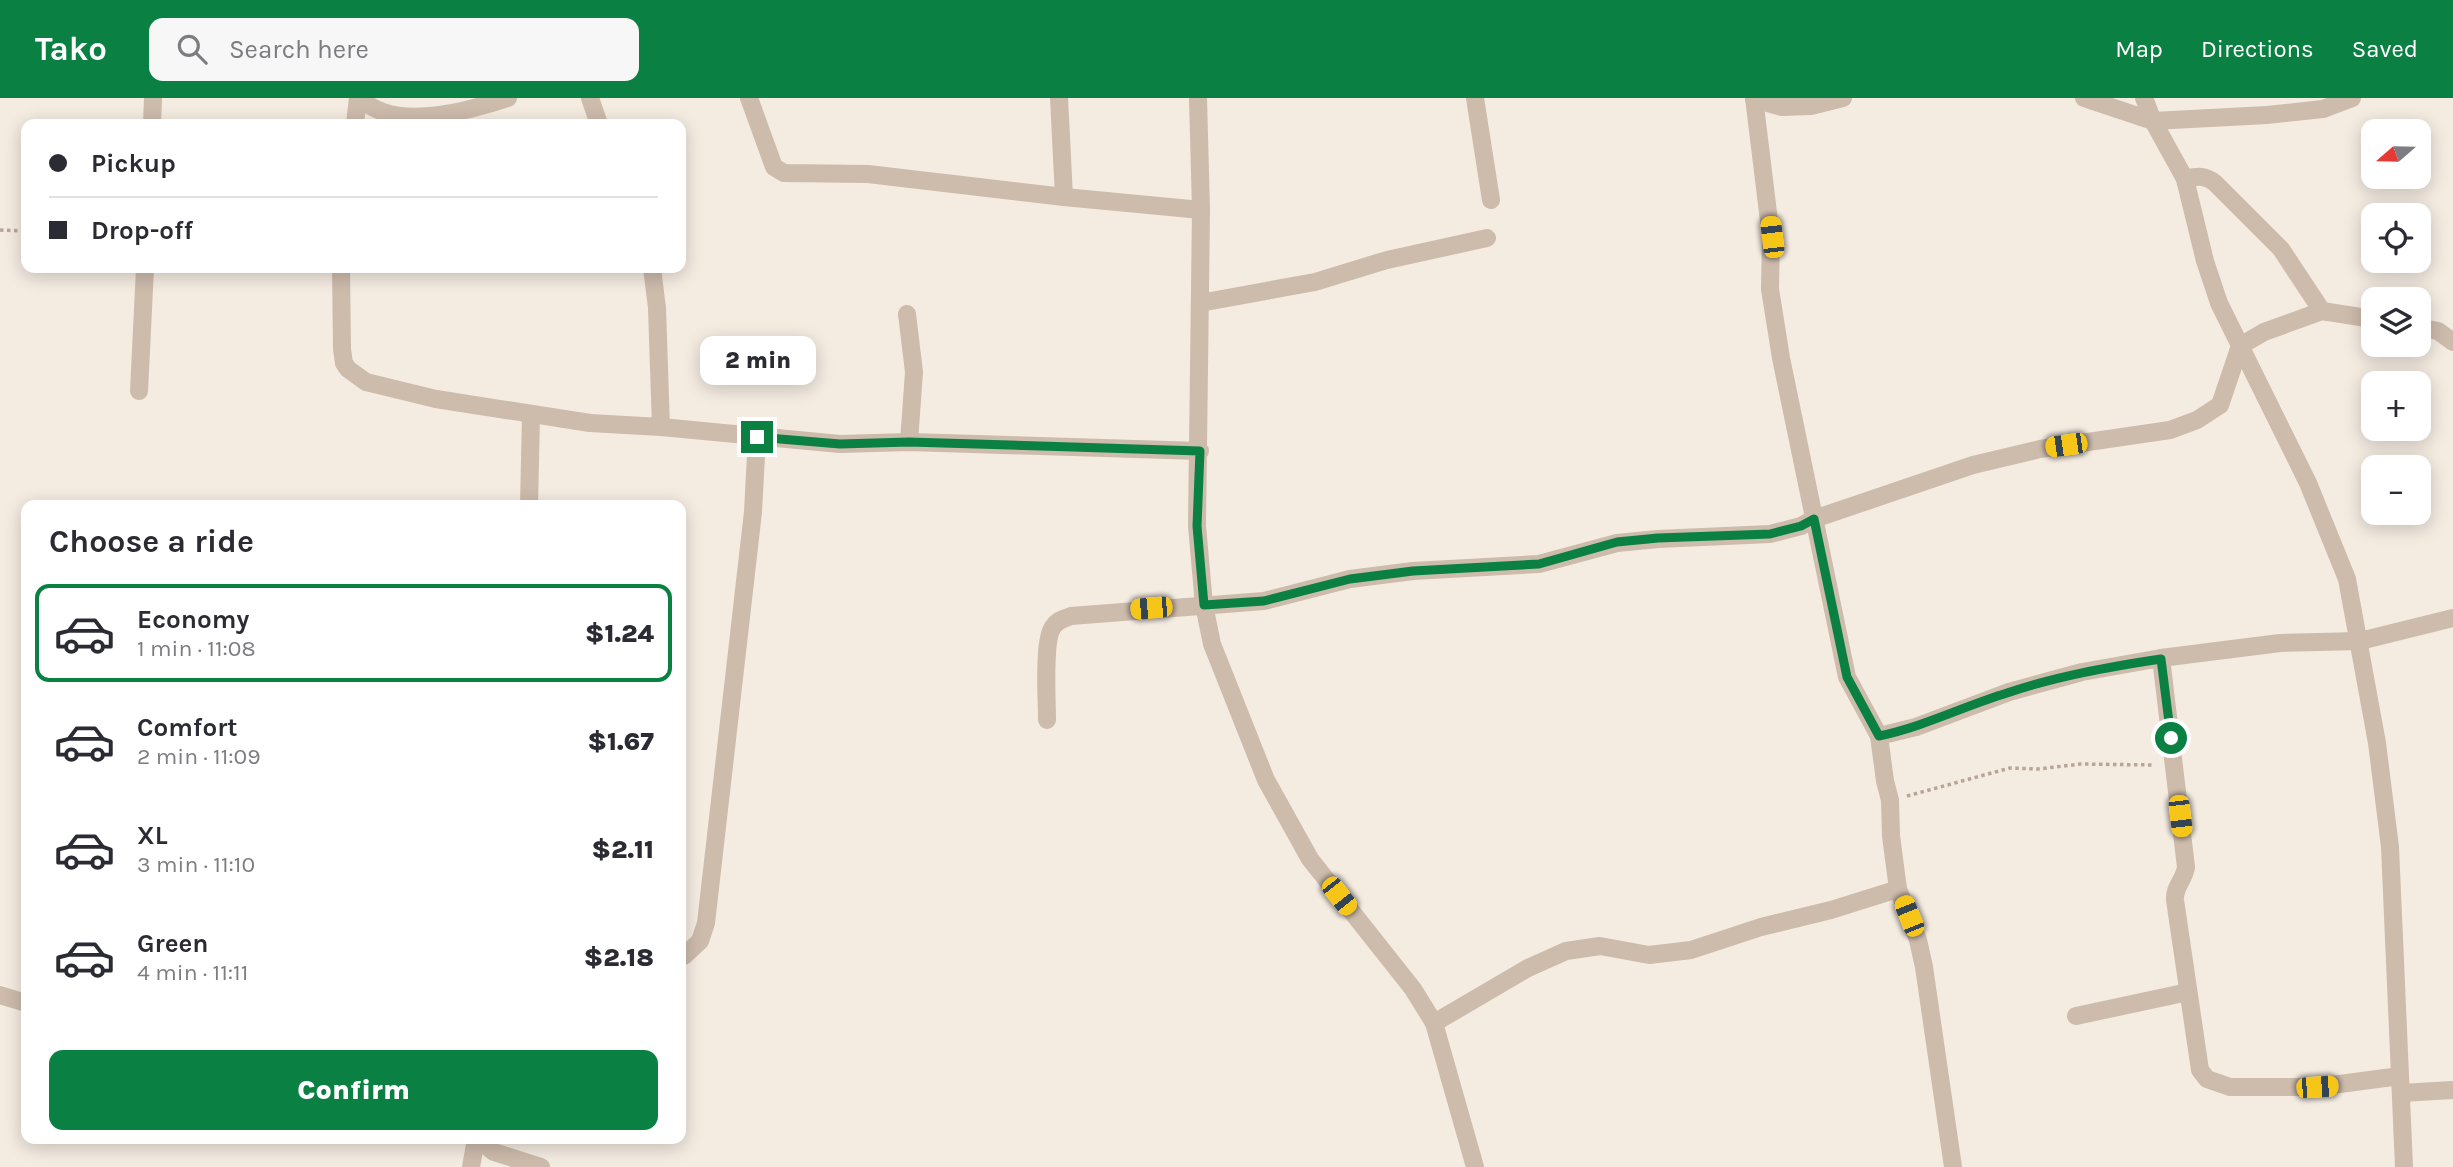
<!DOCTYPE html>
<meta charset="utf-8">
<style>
body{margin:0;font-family:Karla,sans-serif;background:#f7f7f7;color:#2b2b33;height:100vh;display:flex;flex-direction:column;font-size:26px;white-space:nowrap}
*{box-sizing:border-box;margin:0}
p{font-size:23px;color:#7c7c81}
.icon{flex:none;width:38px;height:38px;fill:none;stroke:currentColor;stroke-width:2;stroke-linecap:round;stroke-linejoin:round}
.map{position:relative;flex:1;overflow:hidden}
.drawer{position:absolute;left:21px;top:402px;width:665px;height:644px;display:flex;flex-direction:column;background:#fff;border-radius:14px;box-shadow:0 4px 18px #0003}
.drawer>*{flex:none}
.banner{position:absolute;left:21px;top:21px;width:665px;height:154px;border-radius:14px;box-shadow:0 4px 18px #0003;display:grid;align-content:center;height:154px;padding:0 28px;background:#fff}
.needle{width:46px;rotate:250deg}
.fabs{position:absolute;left:2361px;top:21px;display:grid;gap:14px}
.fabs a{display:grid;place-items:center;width:70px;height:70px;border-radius:14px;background:#fff;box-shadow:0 4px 18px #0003;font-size:35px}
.end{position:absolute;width:32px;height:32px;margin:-16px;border:9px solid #0b8043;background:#fff;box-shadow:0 0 0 4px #fff}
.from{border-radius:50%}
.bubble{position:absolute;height:49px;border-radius:14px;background:#fff;box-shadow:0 4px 18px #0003;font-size:23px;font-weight:800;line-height:49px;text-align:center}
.car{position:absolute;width:21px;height:42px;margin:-21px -10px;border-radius:9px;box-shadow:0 0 5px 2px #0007;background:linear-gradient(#f5c518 24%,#345 0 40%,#f5c518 0 76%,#345 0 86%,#f5c518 0)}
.banner b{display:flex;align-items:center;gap:24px;height:66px;font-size:26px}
.banner b+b{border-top:2px solid #e1e1e2}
.banner i{width:18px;height:18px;background:#2b2b33}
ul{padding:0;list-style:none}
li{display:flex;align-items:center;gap:21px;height:98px;margin:0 14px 10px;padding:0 14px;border:4px solid transparent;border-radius:14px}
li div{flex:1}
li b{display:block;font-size:26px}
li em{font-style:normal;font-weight:800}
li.selected{border-color:#0b8043}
li>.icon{width:63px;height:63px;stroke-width:1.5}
h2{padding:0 28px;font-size:32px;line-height:84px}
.action{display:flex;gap:14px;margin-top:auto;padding:14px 28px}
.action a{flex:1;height:80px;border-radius:14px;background:#0b8043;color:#fff;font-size:28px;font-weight:800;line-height:80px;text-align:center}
header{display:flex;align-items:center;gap:42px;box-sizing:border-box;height:98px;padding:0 35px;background:#0b8043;color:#fff}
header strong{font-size:33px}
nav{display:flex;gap:38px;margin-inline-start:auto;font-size:24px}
.search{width:490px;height:63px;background:#f7f7f7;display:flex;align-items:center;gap:18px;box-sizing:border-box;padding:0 24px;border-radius:14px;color:#7c7c81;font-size:26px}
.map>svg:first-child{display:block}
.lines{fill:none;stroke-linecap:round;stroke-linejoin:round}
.path{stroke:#b9a596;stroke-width:3.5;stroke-dasharray:3.5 3.5;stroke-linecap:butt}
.minor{stroke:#cdbbac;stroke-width:18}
.route{stroke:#0b8043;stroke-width:9}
</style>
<header>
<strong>Tako</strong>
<div class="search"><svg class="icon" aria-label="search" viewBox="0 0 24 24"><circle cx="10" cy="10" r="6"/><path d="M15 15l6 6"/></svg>Search here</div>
<nav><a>Map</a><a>Directions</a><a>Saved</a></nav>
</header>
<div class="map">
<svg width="2453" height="1069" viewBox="0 0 2453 1069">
<rect width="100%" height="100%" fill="#f4ebe1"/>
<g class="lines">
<g class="path">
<polyline points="0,132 26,133"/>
<polyline points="1907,698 2010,670 2038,671 2081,666 2154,667"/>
</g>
<g class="minor">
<polyline points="590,0 599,26"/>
<polyline points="749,0 774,69 784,75 868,76 1064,99 1201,112"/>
<polyline points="1059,0 1064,99"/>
<polyline points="1198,0 1201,112 1197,428 1204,507 1212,546 1266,682 1310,761 1413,891 1434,925 1475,1069"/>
<polyline points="1475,0 1491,102"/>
<polyline points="1754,0 1771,139 1770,191 1781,260 1847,579 1879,638"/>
<polyline points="2084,0 2153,23 2267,17 2323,11 2352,0"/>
<polyline points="2144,0 2153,23 2185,81 2205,163 2219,205 2308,385 2347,481 2377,645 2390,749 2404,1069"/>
<path d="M358 1C366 5 374 11 383 14 419 27 474 11 508 0"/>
<polyline points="1754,1 1782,9 1811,8 1843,0"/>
<polyline points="152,26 153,0"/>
<polyline points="355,26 358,0"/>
<path d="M2185 81C2198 78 2205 77 2215 85L2281 151 2322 213"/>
<polyline points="341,170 342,251 344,265 348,271 366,284 436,301 590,325 661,329 840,346 909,344 1200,353"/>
<polyline points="652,170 657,210 661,329"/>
<polyline points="1200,205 1315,184 1387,162 1487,140"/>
<polyline points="907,216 914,274 909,344"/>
<polyline points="2418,229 2438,233 2453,244"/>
<polyline points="139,293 145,170"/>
<polyline points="529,408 531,317"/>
<path d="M2161 560 2186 769C2184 783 2174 788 2175 802L2200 972 2207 981 2230 989H2317L2400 978"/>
<path d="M1047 622C1047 603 1043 542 1053 529 1057 522 1064 521 1071 518L1264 503 1350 481 1413 473 1539 466 1617 445 1658 441 1770 436 1801 428 1814 421 1973 367 2040 351 2170 332 2197 322 2220 307 2240 248 2264 234 2322 213 2373 221"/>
<polyline points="684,858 700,843 706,825 753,414 757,339"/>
<polyline points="0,897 26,905"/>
<polyline points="2076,918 2188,894"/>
<polyline points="1434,925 1528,870 1566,853 1600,848 1649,857 1691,852 1761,829 1831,812 1898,791"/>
<polyline points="2401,995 2453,992"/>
<polyline points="478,1041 494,1054 541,1069"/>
<polyline points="471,1069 476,1041"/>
<polyline points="1953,1069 1924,869 1918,842 1898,791 1891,738 1890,702 1885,683 1879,638 1916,629 2009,594 2082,574 2161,560 2280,545 2360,543 2453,520"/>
</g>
</g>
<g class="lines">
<path class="route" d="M757 339 840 346 909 344 1200 353 1197 428 1204 507 1264 503 1350 481 1413 473 1539 466 1617 444 1658 440 1770 436 1801 428 1814 421 1847 579 1879 638C1923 629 1964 608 2007 595 2057 578 2109 569 2161 561L2171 640"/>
</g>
</svg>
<div class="fabs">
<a><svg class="needle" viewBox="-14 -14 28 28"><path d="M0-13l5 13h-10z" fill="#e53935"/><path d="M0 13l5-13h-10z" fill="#7c7c81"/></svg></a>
<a><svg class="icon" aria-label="locate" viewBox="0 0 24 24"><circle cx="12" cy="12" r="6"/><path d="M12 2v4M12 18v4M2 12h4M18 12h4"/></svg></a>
<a><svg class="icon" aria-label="layers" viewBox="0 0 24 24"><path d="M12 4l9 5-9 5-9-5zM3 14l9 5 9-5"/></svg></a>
<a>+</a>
<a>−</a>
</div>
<i class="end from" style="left:2171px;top:640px"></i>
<i class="end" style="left:757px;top:339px"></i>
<div class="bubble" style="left:700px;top:238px;width:116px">2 min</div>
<i class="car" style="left:1772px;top:139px;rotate:353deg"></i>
<i class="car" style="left:2066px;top:347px;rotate:262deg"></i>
<i class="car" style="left:1151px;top:510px;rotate:265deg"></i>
<i class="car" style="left:2180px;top:718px;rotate:173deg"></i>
<i class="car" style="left:1339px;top:798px;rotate:142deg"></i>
<i class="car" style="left:1909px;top:818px;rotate:338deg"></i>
<i class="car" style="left:2317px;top:989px;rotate:86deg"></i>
<div class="banner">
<b><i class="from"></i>Pickup</b>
<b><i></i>Drop-off</b>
</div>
<section class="drawer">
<h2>Choose a ride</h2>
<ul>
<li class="selected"><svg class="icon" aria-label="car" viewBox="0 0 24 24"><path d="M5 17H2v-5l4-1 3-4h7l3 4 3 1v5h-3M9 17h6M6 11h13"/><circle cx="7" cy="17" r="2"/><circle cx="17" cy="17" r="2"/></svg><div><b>Economy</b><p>1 min · 11:08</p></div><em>$1.24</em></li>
<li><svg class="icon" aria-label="car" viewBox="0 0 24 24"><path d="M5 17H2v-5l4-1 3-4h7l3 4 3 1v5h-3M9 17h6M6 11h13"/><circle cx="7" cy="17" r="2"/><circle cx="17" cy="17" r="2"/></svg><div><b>Comfort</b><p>2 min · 11:09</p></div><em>$1.67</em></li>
<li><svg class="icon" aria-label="car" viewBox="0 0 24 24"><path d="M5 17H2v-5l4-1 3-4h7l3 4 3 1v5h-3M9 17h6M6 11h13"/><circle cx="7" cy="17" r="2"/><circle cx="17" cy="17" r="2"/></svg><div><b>XL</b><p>3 min · 11:10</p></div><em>$2.11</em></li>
<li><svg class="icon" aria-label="car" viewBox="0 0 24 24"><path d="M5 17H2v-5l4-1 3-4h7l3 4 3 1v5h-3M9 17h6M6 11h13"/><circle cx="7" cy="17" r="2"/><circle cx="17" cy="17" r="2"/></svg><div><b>Green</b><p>4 min · 11:11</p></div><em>$2.18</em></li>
</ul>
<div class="action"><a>Confirm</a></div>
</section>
</div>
